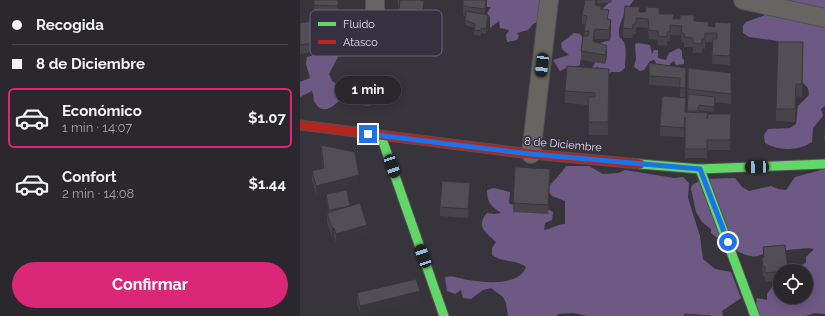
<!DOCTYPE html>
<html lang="es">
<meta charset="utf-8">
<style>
body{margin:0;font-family:Raleway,sans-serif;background:#363339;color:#f1f3f6;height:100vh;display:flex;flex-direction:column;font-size:15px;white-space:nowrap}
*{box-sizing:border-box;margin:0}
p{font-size:13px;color:#a5a5aa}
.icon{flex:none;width:22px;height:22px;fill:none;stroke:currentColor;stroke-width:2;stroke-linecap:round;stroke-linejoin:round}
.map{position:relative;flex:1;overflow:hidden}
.drawer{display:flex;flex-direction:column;background:#2a272d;width:300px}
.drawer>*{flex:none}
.top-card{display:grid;align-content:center;height:88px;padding:0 12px;background:#2a272d}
.buttons{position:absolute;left:473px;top:264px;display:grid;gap:8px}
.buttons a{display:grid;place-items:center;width:40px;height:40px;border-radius:50%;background:#2a272d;box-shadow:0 2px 10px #0003,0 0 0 1px #464449;font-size:20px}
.end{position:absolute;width:18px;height:18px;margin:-9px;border:5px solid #1a73e8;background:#fff;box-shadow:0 0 0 2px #fff}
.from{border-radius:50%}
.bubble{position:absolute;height:28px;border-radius:14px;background:#2a272d;box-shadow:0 2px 10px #0003,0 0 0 1px #464449;font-size:13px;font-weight:700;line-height:28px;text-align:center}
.car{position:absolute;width:12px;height:24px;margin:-12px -6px;border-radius:5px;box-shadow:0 0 3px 1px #0007;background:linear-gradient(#222 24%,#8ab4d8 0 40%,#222 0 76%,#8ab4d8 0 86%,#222 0)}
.top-card b{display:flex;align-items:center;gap:14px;height:38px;font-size:15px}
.top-card b+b{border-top:1px solid #464449}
.top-card i{width:10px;height:10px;background:#f1f3f6}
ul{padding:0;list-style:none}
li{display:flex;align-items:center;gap:12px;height:60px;margin:0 8px 6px;padding:0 4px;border:2px solid transparent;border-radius:6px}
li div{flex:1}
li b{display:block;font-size:15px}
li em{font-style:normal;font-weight:700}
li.on{border-color:#db2777}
li>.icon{width:36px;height:36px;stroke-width:1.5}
.button{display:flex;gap:8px;margin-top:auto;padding:8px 12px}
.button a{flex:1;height:46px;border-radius:24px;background:#db2777;color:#fff;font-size:16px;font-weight:700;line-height:46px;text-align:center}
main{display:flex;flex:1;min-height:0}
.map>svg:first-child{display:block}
.forest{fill:#6e5985}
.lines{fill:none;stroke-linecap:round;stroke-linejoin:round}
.street-casing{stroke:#535057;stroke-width:20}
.fast-casing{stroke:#535057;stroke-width:11}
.jam-casing{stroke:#535057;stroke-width:11}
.street{stroke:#666564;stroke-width:18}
.fast{stroke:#63d668;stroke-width:9}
.jam{stroke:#b3261e;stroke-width:9}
.wall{fill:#474349}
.shaded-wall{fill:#39373c}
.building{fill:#524e55;stroke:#39373c}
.route{stroke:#1a73e8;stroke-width:5}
.labels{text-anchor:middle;stroke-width:3;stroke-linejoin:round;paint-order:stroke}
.street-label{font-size:11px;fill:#e3dee9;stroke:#373040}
.key{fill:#373040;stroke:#6b6473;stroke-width:1}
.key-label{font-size:11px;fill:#e3dee9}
</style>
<main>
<section class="drawer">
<div class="top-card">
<b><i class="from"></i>Recogida</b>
<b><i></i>8 de Diciembre</b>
</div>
<ul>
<li class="on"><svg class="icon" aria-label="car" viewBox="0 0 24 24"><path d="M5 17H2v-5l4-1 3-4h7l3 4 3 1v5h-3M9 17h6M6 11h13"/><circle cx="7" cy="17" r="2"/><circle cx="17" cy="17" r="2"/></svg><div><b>Económico</b><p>1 min · 14:07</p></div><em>$1.07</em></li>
<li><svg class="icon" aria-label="car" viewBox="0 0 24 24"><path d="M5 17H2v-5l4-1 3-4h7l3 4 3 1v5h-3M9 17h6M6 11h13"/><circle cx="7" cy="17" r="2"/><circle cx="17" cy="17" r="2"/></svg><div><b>Confort</b><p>2 min · 14:08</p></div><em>$1.44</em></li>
</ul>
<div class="button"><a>Confirmar</a></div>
</section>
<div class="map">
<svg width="525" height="316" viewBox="0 0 525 316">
<rect width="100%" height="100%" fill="#38343c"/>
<g class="forest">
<polygon points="180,0 241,0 241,8 238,10 240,21 233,24 228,30 217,33 219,36 217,40 207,42 206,35 209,30 200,28 199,21 190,28 190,17 187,13 191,7 185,7"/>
<path d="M312 0H334C328 7 318 23 319 34 319 38 322 39 324 42 327 49 325 61 325 68L320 72H311L308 76 299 73 298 66 295 69 292 68 296 61 297 44 310 40C314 32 305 19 301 10Z"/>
<path d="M481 0H525V106L521 109 523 116 513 128 512 142C499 151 478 151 465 143L464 135 468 129 490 128 496 124 498 106 509 95 508 88 503 83 478 41 449 37 443 33V25L446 22 468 14Z"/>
<polygon points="274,33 280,34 283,38 280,65 271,69 266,68 260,71 253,60 269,55 262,49 261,43"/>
<polygon points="338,43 350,45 352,54 354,50 358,50 358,58 366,60 369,53 379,48 382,51 382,58 384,60 384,64 376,65 374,61 371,63 367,69 358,66 354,60 350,61 344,70 340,71 334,67 336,59 335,44"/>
<path d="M27 48 39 49 40 53 29 74 32 81 42 87 54 83 70 84 78 92 76 103C66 109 52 103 42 99 34 104 25 117 15 103 13 100 14 95 12 91L0 97V82L10 78 6 64 7 57 18 54Z"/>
<path d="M266 166H289L303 174 318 173 325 170 374 178 383 177 389 183 388 198 400 236 403 259 415 269 431 272 441 298 422 311 423 316H287L273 313 258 314 257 316H208L206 303 203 297 191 288 183 290 171 299 163 298 161 290 155 294 147 291 145 277C155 275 160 279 169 280 186 283 219 286 226 267 215 259 203 263 192 255V248L196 242C186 232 175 227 187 213L194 214 201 213C191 206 187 203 187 190L194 188 210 192 209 203C223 212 240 203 253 212L252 220 245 223 244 230C252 229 257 224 265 224V201L252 196 247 190C252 181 260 176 266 166Z"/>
<path d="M525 169V314L514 313 506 316H454L457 298 467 300V294L474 284H480V297H506V271H496L501 265 506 263V257L514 249C508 246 475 252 466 253 461 254 457 258 451 256 437 254 423 241 411 233V229L402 222 396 212 391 189 392 185 403 179 435 178 442 187 449 191 471 186 478 189 486 190 495 177Z"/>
</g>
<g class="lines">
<g class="street-casing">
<g id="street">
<polyline points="443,0 525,18"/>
<polyline points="75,14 75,0"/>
<polyline points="231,154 249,0"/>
</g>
</g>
<g class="fast-casing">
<g id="fast">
<polyline points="81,136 144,316"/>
<polyline points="340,164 400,169 525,164"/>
<polyline points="400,169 455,316"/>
</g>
</g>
<g class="jam-casing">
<polyline id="jam" points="0,125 231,154 340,164"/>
</g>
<use href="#street" class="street"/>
<use href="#fast" class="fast"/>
<use href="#jam" class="jam"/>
</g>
<g class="wall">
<rect x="14" y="0" width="24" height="15"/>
<polygon points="98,0 121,0 124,10 123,19 117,19 116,29 120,29 120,39 119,45 96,42 96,33 99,6 98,6"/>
<polygon points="187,0 185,14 188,19 186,34 181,33 181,36 174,35 174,28 165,25 165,16 163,15 163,6"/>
<polygon points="285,0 312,0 311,3 297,3 297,5 301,9 309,20 311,29 309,39 295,39 294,42 307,55 305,64 281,60 281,51 284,36 285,25 282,24 282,15"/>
<polygon points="339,12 359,14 374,19 394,21 409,26 431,32 430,65 412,64 413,42 405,42 405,49 402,48 402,53 393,53 393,47 384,47 384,42 381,42 381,35 370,35 370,41 367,41 367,46 358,45 358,40 349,39 348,28 336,27 336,34 333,34 332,38 323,38 323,28"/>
<polygon points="0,23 20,42 20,51 0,54"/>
<polygon points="503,55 502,97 496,96 495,122 476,121 476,109"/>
<polygon points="349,63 386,68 385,97 380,97 380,87 349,85"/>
<polygon points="388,68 431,73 431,104 415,102 414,112 399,110 399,113 407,119 431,114 430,150 407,150 407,158 385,158 385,127 384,137 360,136 360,126 386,107 385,112 387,112"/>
<polygon points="309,69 308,135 289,135 288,105 265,103 265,91"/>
<rect x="524" y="124" width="1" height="15"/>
<polygon points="21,145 59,184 16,195 12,180 12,171 23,169 21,154"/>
<polygon points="250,178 248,214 213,212 213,203"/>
<polygon points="170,192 168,218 140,216 140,207"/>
<polygon points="26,194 50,206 67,234 36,243 34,237 32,238 27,222 27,213 29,212 26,199"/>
<polygon points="485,245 488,271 480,271 480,281 465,282 465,276 463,276 462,267 462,258 463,257 463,247"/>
<polygon points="57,293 120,301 60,315 57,302"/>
</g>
<g class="shaded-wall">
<polygon points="186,0 187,0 187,5 185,19 185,9"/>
<polygon points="296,0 297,0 297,3 295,14 295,5"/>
<polygon points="124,1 124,10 123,19 123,10"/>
<polygon points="117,9 117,19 115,35 115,29"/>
<polygon points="188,15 188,19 186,34 186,29"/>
<polygon points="311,20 311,29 309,39 309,30"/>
<polygon points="431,23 431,32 430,65 430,56"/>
<polygon points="120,29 120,39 119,45 119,36"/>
<polygon points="295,29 295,39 293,51 293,41"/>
<polygon points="307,46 307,55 305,64 305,55"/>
<polygon points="386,98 385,126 384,137 384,128"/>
<polygon points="250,169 250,178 248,214 248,205"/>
<polygon points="59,175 59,184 16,195 16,186"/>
<polygon points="170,183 170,192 168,218 168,209"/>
<polygon points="67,225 67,234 36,243 36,234"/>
<polygon points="32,228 34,228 34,237 32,238"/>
<polygon points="120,291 120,301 60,315 60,306"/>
</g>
<g class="building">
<polygon points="14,0 38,0 38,6 14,5"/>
<polygon points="100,0 120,0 124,1 123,10 117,9 115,29 120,29 119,36 96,33"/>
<polygon points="163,0 186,0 185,9 163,6"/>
<polygon points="285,0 296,0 295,5 301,6 301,9 309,10 307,19 311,20 309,30 295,29 293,41 307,46 305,55 281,51 283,36 288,36 289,31 284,31 287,16 282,15"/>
<polygon points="325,6 339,7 339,12 345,12 346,7 359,8 359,14 374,14 373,19 380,19 380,15 394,15 394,21 409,22 408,26 415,27 415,22 431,23 430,56 412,55 413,39 417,39 417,33 405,33 405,39 402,39 402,44 393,43 393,38 384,37 384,33 381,33 382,26 370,25 370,32 367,32 367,37 358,36 358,31 349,30 348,19 336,18 336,24 333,24 332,29 323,28"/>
<polygon points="166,11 188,15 186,29 181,28 181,31 174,30 175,24 165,20"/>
<polygon points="17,20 20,42 0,45 0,23"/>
<polygon points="478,42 503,42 502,84 496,84 495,109 476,109"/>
<polygon points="349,63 386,68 385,88 380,88 380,78 349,76"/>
<polygon points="267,66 309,69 308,122 289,122 288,97 295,97 295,93 265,91"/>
<polygon points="388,68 431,73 431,94 388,89"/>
<polygon points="388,94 415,97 414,107 399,105 398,111 387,111"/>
<polygon points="362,96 386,98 385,112 408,113 407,119 408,114 431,114 430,140 407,140 407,149 385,149 385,117 384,128 360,126"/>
<rect x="524" y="124" width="1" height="10"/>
<polygon points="21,145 55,152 59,175 16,186 12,171 24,168"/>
<polygon points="215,167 250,169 248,205 213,203"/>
<polygon points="142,181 170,183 168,209 140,207"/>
<polygon points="47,190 50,206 29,210 26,194"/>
<polygon points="60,203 67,225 36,234 34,228 32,228 27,213"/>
<polygon points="485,245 488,271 465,273 465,267 463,267 462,258 464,257 463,247"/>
<polygon points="116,279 120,291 60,306 57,293"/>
<polygon points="385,314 410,316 384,316"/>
</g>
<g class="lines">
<polyline class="route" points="68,134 231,154 400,169 428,242"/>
</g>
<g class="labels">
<g class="street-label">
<text transform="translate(263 144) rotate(5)" y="4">8 de Diciembre</text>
</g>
</g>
<rect x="10" y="10" width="132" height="46" rx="6" class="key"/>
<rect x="18" y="22" width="18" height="4" fill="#63d668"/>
<rect x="18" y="40" width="18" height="4" fill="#b3261e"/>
<g class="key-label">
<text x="43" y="28">Fluido</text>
<text x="43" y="46">Atasco</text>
</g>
</svg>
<div class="buttons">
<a><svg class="icon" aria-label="locate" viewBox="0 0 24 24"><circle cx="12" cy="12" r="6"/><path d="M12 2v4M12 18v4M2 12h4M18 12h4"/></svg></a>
</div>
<i class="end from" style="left:428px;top:242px"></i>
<i class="end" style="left:68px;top:134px"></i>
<div class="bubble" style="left:35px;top:76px;width:66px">1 min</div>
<i class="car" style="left:242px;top:65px;rotate:187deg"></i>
<i class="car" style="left:92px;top:166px;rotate:161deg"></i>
<i class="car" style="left:457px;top:167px;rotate:268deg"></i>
<i class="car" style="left:123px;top:256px;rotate:341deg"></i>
</div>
</main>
